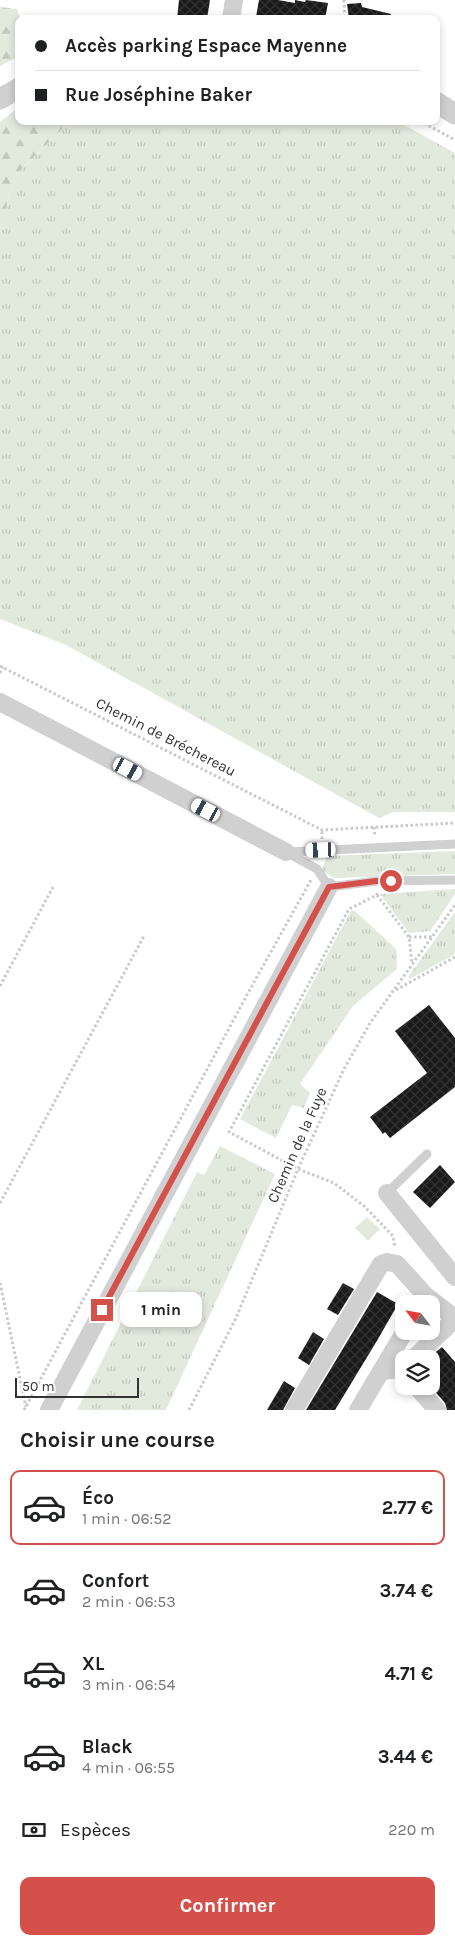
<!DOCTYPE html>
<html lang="fr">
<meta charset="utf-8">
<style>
body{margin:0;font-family:Karla,sans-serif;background:#f6f6f6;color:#202124;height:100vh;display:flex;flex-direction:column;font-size:19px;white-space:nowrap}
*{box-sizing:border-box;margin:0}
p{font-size:16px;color:#757577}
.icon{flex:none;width:28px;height:28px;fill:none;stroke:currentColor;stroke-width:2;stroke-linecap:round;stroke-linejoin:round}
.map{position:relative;height:1410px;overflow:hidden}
.details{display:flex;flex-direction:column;background:#fff;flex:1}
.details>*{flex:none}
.hud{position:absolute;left:15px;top:15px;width:425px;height:110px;border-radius:10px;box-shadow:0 2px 8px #0003;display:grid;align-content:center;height:110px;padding:0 20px;background:#fff}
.needle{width:32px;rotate:301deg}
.fabs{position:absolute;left:395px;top:1295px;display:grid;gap:10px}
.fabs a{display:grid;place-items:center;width:45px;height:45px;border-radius:10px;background:#fff;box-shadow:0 2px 8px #0003;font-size:25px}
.scale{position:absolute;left:15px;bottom:12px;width:124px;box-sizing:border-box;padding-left:5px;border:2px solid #333;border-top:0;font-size:14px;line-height:18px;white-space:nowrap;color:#333;-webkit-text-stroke:4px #fff;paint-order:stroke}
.end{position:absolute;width:22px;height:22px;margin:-11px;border:6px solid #d4514b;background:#fff;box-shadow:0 0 0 2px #fff}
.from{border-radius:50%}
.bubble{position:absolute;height:35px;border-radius:10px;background:#fff;box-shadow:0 2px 8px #0003;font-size:16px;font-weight:700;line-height:35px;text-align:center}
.car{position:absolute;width:15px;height:30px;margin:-15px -8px;border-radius:6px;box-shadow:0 0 4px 1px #0007;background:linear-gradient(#fff 24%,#345 0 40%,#fff 0 76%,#345 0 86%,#fff 0)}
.hud b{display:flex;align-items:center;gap:18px;height:48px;font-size:19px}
.hud b+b{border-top:1px solid #e0e0e0}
.hud i{width:12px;height:12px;background:#202124}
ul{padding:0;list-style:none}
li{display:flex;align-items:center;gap:15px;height:75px;margin:0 10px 8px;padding:0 10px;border:2px solid transparent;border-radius:10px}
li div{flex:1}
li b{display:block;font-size:19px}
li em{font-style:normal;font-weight:700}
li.active{border-color:#d4514b}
li>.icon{width:45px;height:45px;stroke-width:1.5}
h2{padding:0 20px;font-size:22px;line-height:60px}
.pay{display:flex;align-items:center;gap:12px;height:55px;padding:0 20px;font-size:19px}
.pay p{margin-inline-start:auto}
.button{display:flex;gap:10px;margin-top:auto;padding:10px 20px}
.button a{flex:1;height:58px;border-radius:10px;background:#d4514b;color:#fff;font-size:20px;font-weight:700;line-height:58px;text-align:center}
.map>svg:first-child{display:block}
.grass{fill:url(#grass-tufts)}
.forest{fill:url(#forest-firs)}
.pitch{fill:#e2e9dd}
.building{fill:url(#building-cross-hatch)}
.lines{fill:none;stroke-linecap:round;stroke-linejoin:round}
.path{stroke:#cacaca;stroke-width:3;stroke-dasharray:2.5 2.5;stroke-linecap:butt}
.service{stroke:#d0d0d0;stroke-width:9}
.minor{stroke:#d0d0d0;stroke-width:18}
.tertiary{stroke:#d0d0d0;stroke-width:21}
.route{stroke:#d4514b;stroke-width:6}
.labels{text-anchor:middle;stroke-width:5;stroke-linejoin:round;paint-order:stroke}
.street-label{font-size:15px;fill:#333;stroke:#fff}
</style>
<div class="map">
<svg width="455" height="1410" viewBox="0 0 455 1410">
<defs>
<pattern id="grass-tufts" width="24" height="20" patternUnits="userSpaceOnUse" patternTransform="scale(1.25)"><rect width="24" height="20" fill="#e2e9dd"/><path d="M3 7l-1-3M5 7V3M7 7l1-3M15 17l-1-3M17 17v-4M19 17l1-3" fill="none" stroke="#c2c8be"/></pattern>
<pattern id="forest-firs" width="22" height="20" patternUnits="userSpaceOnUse" patternTransform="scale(1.25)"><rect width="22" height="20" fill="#e2e9dd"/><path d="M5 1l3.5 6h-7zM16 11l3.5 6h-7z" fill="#c2c8be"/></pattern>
<pattern id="building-cross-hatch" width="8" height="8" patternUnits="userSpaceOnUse" patternTransform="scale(1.25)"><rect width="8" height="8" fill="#1a1a1a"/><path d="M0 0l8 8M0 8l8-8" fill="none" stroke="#333"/></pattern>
</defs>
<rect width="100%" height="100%" fill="#fff"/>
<g class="grass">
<polygon points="70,121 391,121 408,127 455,153 455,812 393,812 379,818 66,645 0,619 0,229 14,177"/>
<polygon points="455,851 455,874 334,878 321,870 326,860 325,856"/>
<polygon points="455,889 455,894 430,931 409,933 380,894"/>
<polygon points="354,910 396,949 397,969 353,1006 300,1084 310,1093 304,1108 292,1105 276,1138 240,1119 351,911"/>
<polygon points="455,912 455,954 410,979 408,977"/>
<polygon points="220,1146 275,1174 166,1410 77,1410 197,1172 204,1175"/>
</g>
<g class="forest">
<polygon points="0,7 17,9 20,19 19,56 0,66"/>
<polygon points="19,107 19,121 70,121 14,177 0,229 0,122"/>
</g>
<polygon class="pitch" points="367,1217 380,1229 368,1241 355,1228"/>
<g class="building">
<polygon points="179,0 210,0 207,19 177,19"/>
<polygon points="259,0 278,0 295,3 295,0 305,2 306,0 328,3 325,19 256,17"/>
<polygon points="361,3 362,7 391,14 390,19 349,19 347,4"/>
<polygon points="429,1005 455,1038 455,1087 390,1138 385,1132 383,1134 370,1117 427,1073 395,1031"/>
<polygon points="440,1165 455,1182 430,1208 413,1192"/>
<polygon points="343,1283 354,1289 338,1315 327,1309"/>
<polygon points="377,1292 398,1304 378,1339 335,1410 306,1410"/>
<polygon points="313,1332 324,1339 309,1365 298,1358"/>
<polygon points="442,1347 455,1362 455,1410 447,1410 445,1403 431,1387 431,1356"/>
<polygon points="284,1381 295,1388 283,1410 267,1410"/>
</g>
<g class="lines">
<g class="path">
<polyline points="344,0 345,19"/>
<polyline points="420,121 455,140"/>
<polyline points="0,666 322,830 455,823"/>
<polyline points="0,673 3,667"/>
<polyline points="374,827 375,837"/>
<polyline points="322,839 322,830"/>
<polyline points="377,893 377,895 349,909 229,1132 298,1169 334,1183 364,1206 393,1236 395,1248"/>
<polyline points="377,895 409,937 412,964"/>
<polyline points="409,937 432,937"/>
<polyline points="0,986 53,887"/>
<polyline points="396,990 455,957"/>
<polyline points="0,1203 144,936"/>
<polyline points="0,1283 26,1407"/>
<polyline points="24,1410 248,993 311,880"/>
<polyline points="189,1410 236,1318 298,1169 344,1069 370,1023 455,905"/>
</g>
<g class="service">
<polyline points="286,852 317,869 329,887 377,881 455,880"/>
<polyline points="288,852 455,844"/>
<polyline points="387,1193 427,1154"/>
</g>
<g class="minor">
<polyline points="231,19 234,0"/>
<polyline points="0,702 286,852"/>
<polyline points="387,1193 455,1277"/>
<polyline points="413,1359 455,1319"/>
<polyline points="381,1371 401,1369 404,1367"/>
<polyline points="416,1386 437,1410"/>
<polyline points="49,1410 329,887"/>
<polyline points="294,1410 381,1264 387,1262 397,1264 426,1296 455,1318"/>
<polyline points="358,1410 405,1331"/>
</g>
<g class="tertiary">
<polyline points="0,99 19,88"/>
<polyline points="436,102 455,114"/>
</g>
</g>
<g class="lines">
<polyline class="route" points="102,1310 329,887 376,881 391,881"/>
</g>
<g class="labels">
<g class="street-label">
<text transform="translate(166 737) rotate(27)" y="5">Chemin de Bréchereau</text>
<text transform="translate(297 1145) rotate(-66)" y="5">Chemin de la Fuye</text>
</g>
</g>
</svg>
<div class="fabs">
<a><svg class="needle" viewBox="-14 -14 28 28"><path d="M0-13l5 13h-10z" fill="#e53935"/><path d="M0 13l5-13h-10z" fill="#757577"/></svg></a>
<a><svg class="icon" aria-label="layers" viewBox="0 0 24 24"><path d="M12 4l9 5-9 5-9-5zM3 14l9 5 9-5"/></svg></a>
</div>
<div class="scale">50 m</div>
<i class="end from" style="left:391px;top:881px"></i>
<i class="end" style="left:102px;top:1310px"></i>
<div class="bubble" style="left:120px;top:1292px;width:82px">1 min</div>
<i class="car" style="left:128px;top:769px;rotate:118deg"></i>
<i class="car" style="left:206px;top:810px;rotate:298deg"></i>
<i class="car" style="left:321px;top:850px;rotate:268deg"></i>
<div class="hud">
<b><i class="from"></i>Accès parking Espace Mayenne</b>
<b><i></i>Rue Joséphine Baker</b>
</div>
</div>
<section class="details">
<h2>Choisir une course</h2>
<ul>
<li class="active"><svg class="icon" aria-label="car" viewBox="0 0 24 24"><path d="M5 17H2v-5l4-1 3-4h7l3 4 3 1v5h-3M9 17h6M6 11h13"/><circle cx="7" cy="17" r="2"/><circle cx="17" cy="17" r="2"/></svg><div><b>Éco</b><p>1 min · 06:52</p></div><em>2.77 €</em></li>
<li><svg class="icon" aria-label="car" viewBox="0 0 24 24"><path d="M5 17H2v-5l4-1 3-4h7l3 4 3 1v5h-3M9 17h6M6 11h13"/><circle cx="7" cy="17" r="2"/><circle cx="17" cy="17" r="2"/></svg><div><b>Confort</b><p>2 min · 06:53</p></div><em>3.74 €</em></li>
<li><svg class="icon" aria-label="car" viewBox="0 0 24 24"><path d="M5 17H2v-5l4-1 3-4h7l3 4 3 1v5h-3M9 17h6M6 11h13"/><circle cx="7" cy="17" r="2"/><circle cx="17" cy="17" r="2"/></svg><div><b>XL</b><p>3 min · 06:54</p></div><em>4.71 €</em></li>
<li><svg class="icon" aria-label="car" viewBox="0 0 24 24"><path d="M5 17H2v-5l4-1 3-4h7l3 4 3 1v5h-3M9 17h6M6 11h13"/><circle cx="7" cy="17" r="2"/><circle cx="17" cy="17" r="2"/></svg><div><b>Black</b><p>4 min · 06:55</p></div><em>3.44 €</em></li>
</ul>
<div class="pay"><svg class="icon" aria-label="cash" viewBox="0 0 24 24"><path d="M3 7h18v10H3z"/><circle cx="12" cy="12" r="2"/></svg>Espèces<p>220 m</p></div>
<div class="button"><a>Confirmer</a></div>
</section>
